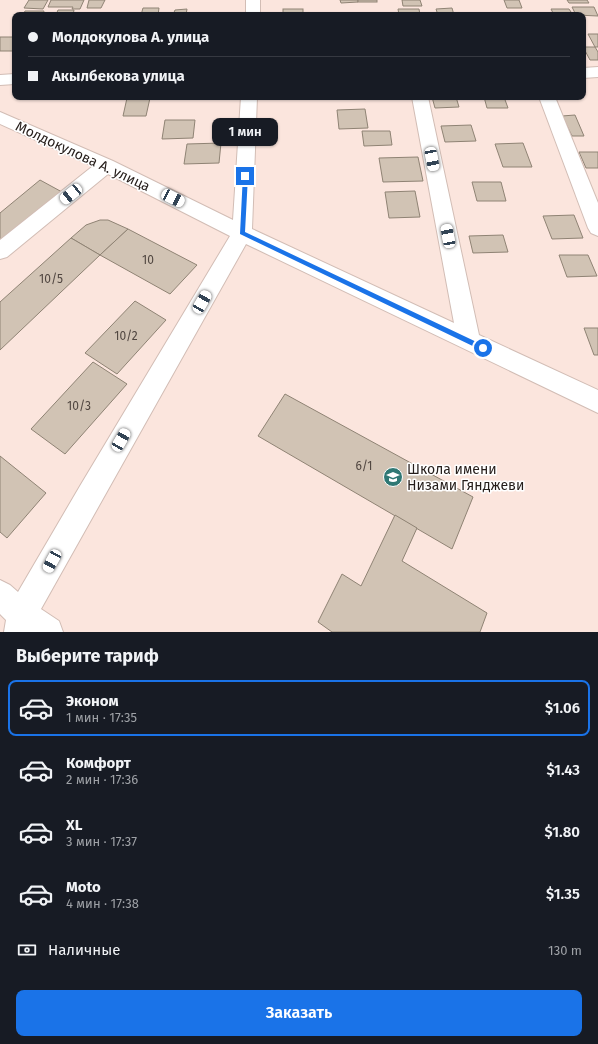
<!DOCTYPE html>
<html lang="ru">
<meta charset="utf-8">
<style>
body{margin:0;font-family:"Fira Sans",sans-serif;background:#242831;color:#f1f3f6;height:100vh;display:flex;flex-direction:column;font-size:15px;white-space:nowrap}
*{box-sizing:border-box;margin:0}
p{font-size:13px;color:#9ea1a6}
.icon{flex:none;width:22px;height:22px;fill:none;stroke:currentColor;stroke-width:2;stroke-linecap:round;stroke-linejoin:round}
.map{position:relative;height:632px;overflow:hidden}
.panel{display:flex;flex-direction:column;background:#171b24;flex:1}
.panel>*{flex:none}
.guide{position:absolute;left:12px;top:12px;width:574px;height:88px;border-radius:8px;box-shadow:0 1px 3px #0004;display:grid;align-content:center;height:88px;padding:0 16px;background:#171b24}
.end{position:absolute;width:18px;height:18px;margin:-9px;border:5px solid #1a73e8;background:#fff;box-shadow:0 0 0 2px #fff}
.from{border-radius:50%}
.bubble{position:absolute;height:28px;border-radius:8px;background:#171b24;box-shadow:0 1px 3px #0004;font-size:13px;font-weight:600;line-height:28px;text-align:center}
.car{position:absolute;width:12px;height:24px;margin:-12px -6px;border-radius:5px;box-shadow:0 0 3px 1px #0007;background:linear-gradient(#fff 24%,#345 0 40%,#fff 0 76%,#345 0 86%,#fff 0)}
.guide b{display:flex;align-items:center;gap:14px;height:38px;font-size:15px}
.guide b+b{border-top:1px solid #363941}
.guide i{width:10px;height:10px;background:#f1f3f6}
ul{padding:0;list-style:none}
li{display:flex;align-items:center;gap:12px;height:56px;margin:0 8px 6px;padding:0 8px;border:2px solid transparent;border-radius:8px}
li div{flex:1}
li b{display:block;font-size:15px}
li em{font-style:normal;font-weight:600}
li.selected{border-color:#1a73e8}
li>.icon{width:36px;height:36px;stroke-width:1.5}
h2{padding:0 16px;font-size:18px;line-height:48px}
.pay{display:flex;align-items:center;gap:10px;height:44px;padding:0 16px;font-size:15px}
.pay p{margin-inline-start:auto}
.button{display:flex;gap:8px;margin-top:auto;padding:8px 16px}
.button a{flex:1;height:46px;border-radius:8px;background:#1a73e8;color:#fff;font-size:16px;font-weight:600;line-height:46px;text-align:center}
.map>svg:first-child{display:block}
.building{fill:#d1c3b4;stroke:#8f8374}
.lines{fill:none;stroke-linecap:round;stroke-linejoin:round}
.minor-casing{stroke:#d2bdb5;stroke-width:2}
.minor{fill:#fff;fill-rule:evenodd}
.route{fill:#1a73e8}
.labels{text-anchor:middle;stroke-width:3;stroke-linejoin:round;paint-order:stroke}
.number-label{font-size:12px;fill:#504640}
.street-label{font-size:14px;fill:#251d1a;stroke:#fff}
.poi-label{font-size:14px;fill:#251d1a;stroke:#fff;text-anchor:start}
</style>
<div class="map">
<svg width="598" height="632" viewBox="0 0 598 632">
<rect width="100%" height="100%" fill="#fbe5dd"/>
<g class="building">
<polygon points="29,0 48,0 43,9 24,8"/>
<polygon points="51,0 84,0 80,9 72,9 73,7 48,7"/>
<polygon points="89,0 105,0 101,8 87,8"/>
<polygon points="340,0 358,0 358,2 341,3"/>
<rect x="358" y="0" width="19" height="2"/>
<polygon points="402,0 420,0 422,6 403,6"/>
<polygon points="504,0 519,0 522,8 507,8"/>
<polygon points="567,0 587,0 589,3 569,3"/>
<polygon points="572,7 594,7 598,16 576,15"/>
<polygon points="143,8 159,8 158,15 141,15"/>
<polygon points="452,8 454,15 438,15 436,9"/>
<polygon points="187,9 186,15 173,15 175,10"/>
<rect x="283" y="9" width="20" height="6"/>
<polygon points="398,9 419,9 420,15 399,15"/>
<polygon points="551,9 569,9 573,15 554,15"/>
<polygon points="58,10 74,10 73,15 56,15"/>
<polygon points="25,11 44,11 43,15 23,15"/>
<polygon points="473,13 493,13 494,15 474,15"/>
<polygon points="588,34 598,34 598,47 595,47"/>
<rect x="0" y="37" width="15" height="14"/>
<polygon points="583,47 595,47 598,52 598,60 590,60"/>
<polygon points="432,97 456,97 459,107 435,108"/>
<polygon points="484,97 504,97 508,108 487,108"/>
<polygon points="127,98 150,98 146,116 123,116"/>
<polygon points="365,109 368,128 339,129 337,110"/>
<polygon points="575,115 584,136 572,136 562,116"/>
<polygon points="165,120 195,120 193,138 162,139"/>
<polygon points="471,125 476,141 445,142 441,126"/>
<polygon points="362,131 390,131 392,145 364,146"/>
<polygon points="221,143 219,163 184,164 187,144"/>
<polygon points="523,143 532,167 503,167 495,144"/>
<polygon points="579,152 598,152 598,168 586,168"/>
<polygon points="418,157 423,181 383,182 379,158"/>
<polygon points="40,180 62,192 0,243 0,213"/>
<polygon points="472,182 501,182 506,201 477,201"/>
<polygon points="415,191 420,217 389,218 385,192"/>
<polygon points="574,215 583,238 552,239 543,216"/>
<polygon points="100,220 108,220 128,229 100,255 71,238 86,225"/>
<polygon points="128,229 197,265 170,294 100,255"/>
<polygon points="503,235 508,252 473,253 469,236"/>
<polygon points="71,238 100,255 0,350 0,302"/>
<polygon points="559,255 588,255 597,276 567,277"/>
<polygon points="135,301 166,320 117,374 85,353"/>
<polygon points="584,328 598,328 598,355 594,355"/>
<polygon points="93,362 127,384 65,454 31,429"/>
<polygon points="285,394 473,497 452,549 258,436"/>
<polygon points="0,456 46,493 7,538 0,532"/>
<polygon points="395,515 417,528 402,561 487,613 480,632 332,632 318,622 342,574 361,586"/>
</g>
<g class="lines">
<g class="minor-casing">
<g id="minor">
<rect x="246" y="0" width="14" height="15"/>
<polygon points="598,67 598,77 583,78 583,68"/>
<polygon points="15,74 15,84 0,85 0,75"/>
<polygon points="241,97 257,97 252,229 454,323 412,97 428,97 479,335 598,390 598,413 246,244 41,609 59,621 63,632 4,632 6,620 0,614 0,580 10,585 18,592 80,486 230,236 108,174 7,257 0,259 0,240 93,166 0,124 0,112 113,161 233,220"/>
<polygon points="539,97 555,97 598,203 598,236 591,233 588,228"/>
</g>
</g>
<use href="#minor" class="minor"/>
</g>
<polygon class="route" points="243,174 248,176 245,232 485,346 485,350 481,350 240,234"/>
<defs>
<g id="school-disc" transform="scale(1)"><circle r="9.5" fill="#2f7874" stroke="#fff"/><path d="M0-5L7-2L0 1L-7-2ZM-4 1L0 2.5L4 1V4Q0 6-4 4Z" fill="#fff"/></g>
</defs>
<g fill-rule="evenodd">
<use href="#school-disc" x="393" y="477"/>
</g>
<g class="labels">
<g class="number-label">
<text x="148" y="264">10</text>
<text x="51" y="283">10/5</text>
<text x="126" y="340">10/2</text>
<text x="79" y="410">10/3</text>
<text x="364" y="470">6/1</text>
</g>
<g class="street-label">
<text transform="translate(83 156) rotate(25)" y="5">Молдокулова А. улица</text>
</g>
<g class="poi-label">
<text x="407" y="474">Школа имени<tspan x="407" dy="16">Низами Гянджеви</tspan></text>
</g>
</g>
</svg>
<i class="end from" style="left:483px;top:348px"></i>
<i class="end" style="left:245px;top:176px"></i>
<div class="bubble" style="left:212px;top:118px;width:66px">1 мин</div>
<i class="car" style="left:432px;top:159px;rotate:169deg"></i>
<i class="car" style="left:71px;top:194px;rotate:231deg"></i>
<i class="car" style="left:173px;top:198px;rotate:117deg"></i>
<i class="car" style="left:448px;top:236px;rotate:349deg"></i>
<i class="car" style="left:202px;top:302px;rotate:30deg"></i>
<i class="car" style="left:121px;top:440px;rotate:30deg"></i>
<i class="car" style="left:52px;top:561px;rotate:209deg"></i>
<div class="guide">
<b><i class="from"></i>Молдокулова А. улица</b>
<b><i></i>Акылбекова улица</b>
</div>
</div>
<section class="panel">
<h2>Выберите тариф</h2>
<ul>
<li class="selected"><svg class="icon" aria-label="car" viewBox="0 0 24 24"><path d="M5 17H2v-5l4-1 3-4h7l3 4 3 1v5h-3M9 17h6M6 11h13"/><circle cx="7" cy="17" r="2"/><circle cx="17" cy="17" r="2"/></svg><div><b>Эконом</b><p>1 мин · 17:35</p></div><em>$1.06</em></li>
<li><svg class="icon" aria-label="car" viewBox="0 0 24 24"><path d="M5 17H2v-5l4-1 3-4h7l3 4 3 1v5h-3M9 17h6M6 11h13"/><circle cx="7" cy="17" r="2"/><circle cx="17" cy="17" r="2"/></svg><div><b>Комфорт</b><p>2 мин · 17:36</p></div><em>$1.43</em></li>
<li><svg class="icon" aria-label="car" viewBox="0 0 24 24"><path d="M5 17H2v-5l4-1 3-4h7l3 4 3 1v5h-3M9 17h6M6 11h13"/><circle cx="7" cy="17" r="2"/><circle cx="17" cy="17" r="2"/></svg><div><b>XL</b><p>3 мин · 17:37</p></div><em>$1.80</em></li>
<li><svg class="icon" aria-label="car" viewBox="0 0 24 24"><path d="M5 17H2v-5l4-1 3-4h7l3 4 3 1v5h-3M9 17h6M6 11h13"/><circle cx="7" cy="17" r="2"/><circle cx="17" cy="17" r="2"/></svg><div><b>Moto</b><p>4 мин · 17:38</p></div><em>$1.35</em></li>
</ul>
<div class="pay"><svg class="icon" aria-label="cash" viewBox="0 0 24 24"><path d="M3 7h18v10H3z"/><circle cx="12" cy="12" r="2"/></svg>Наличные<p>130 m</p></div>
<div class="button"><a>Заказать</a></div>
</section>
